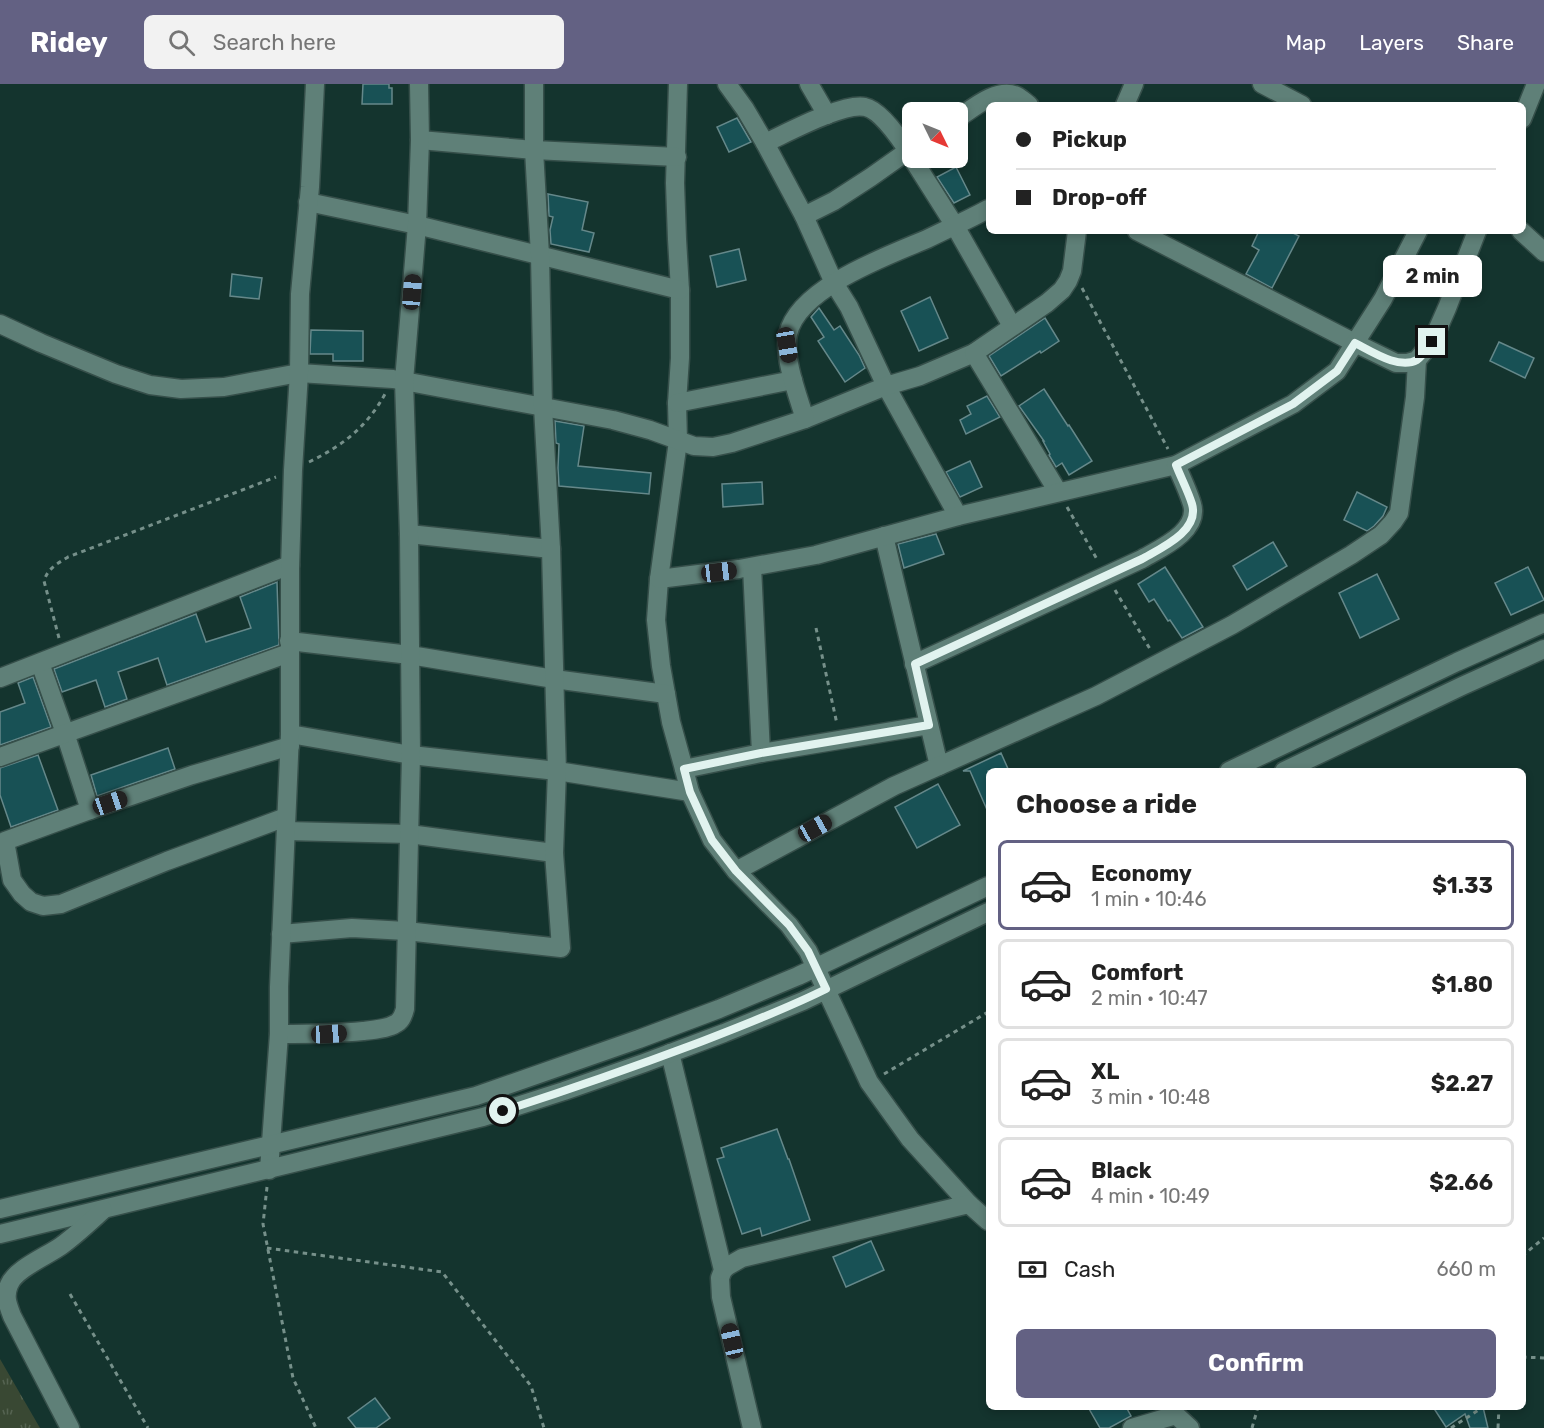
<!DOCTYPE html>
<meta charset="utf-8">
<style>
body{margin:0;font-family:Rubik,sans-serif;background:#f2f2f2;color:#222;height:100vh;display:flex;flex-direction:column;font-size:22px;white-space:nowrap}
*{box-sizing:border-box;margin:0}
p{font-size:20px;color:#767676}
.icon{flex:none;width:33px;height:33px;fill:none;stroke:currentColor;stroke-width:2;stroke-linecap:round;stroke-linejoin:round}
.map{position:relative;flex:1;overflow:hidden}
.sheet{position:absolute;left:986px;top:684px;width:540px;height:642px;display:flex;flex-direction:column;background:#fff;border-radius:9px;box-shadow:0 3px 9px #0003}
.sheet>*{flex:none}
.banner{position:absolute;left:986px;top:18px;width:540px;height:132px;border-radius:9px;box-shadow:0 3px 9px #0003;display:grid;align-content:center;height:132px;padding:0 30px;background:#fff}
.needle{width:39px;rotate:133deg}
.fabs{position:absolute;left:902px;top:18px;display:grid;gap:12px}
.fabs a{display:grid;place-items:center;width:66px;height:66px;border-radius:9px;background:#fff;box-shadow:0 3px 9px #0003;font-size:30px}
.end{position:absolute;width:27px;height:27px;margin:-14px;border:8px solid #e1f3ef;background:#111;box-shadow:0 0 0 3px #111}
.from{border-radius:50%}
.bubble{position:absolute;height:42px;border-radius:9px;background:#fff;box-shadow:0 3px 9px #0003;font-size:20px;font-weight:700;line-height:42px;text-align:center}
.car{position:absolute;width:18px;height:36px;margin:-18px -9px;border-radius:8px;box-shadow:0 0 4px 2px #0007;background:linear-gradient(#222 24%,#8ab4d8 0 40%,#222 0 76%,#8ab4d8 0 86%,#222 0)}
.banner b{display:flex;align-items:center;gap:21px;height:57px;font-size:22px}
.banner b+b{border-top:2px solid #e0e0e0}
.banner i{width:15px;height:15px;background:#222}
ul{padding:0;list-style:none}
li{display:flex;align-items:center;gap:18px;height:90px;margin:0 12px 9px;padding:0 18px;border:3px solid #e0e0e0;border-radius:9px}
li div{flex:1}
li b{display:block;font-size:22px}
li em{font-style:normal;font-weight:700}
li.selected{border-color:#636183}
li>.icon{width:54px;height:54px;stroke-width:1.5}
h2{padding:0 30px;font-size:27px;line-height:72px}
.pay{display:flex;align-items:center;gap:15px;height:66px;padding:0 30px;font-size:22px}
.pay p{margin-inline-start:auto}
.cta{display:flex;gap:12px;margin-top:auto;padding:12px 30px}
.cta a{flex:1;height:69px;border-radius:9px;background:#636183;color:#fff;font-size:24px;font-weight:700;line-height:69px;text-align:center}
header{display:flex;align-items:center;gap:36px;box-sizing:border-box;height:84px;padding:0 30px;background:#636183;color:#fff}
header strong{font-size:28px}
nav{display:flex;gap:33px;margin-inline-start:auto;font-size:21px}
.search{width:420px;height:54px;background:#f2f2f2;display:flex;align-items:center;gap:15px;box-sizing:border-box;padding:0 21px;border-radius:9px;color:#767676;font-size:22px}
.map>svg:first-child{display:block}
.grass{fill:url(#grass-tufts)}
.building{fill:#185155;stroke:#65888a;stroke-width:1.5}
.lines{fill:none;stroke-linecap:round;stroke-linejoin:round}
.minor-casing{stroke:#364f4a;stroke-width:21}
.path{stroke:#76908a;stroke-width:3;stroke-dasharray:4.5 4.5;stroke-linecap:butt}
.minor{stroke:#5f8078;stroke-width:18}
.route{stroke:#e1f3ef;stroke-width:8}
</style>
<header>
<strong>Ridey</strong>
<div class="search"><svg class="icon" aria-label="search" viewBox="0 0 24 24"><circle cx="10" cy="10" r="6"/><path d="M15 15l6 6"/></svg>Search here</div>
<nav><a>Map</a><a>Layers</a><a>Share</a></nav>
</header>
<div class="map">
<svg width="1544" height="1344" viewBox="0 0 1544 1344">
<defs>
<pattern id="grass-tufts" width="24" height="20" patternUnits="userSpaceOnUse" patternTransform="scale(1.5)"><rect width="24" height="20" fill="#394833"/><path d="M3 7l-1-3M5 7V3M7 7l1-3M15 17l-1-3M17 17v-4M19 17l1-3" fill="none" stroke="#556351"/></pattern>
</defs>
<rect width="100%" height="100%" fill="#14342e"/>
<polygon class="grass" points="0,1275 40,1344 0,1344"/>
<g class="building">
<polygon points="363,0 389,0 389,4 392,4 392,20 362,20"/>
<polygon points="737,34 751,58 729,68 717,43"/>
<polygon points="956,83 970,111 954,119 937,93"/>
<polygon points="548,110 588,118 582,146 594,149 589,168 551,160 550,146 553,133 549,132"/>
<polygon points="1259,147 1289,147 1299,152 1272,204 1246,190 1259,166 1252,162"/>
<polygon points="739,165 746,196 717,203 710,172"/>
<polygon points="232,190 262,194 259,215 230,212"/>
<polygon points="930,213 948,254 919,267 901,227"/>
<polygon points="819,224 834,246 840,242 859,271 865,284 845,298 818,257 824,253 811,233"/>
<polygon points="1045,234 1059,257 1041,269 1040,267 1001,292 989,272"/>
<polygon points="311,246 363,247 363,277 333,277 333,270 310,270"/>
<polygon points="1499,258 1534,274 1525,294 1490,277"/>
<polygon points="1044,305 1068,342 1069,341 1092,377 1069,391 1062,379 1056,383 1049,371 1050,370 1043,357 1044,357 1019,322"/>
<polygon points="987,312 1000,333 966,350 960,336 971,330 967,322"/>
<polygon points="555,337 584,342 578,382 651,389 649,410 559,402 558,384 559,360 556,359"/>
<polygon points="970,377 982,403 960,413 946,388"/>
<polygon points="762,398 763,420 723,423 722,400"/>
<polygon points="1357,408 1387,423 1383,432 1374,442 1367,447 1344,436"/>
<polygon points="936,450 944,470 904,484 898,460"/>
<polygon points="1273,458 1287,482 1247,506 1233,482"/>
<polygon points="1165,483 1203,543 1182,554 1170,536 1168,537 1154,515 1149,518 1138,500"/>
<polygon points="1528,483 1544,516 1511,531 1495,499"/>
<polygon points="1377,490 1399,535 1360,554 1339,509"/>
<polygon points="277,498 279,561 167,601 158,574 118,588 127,615 105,623 96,596 62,608 54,585 196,530 206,558 251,544 240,513"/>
<polygon points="33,593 51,643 0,661 0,628 25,619 18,599"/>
<polygon points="168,664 175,685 97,712 91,691"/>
<polygon points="1001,669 1009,687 988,687 988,728 970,687 963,687"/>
<polygon points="38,671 58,726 11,743 0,711 0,684"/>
<polygon points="938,700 960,741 917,764 895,723"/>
<polygon points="777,1045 788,1075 789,1075 810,1136 762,1152 760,1144 742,1150 717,1075 724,1073 721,1064"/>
<polygon points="871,1157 884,1186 846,1203 833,1173"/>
<polygon points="375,1314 390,1334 376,1344 356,1344 348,1334"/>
<polygon points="1088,1323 1126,1323 1131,1332 1109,1344 1100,1344"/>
<polygon points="1433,1323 1483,1323 1488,1344 1470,1344 1465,1330 1446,1343"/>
</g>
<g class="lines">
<g class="minor-casing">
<g id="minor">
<polyline points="678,0 675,99 677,155 680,206 680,274 677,319 678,357 659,495 656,536 661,582 671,638 684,685 690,708 712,756 736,787 789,841 808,867 869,998 910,1055 969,1120 988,1137"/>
<polyline points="727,0 745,25 765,59 804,132 834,199 849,223 886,302 958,432"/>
<polyline points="809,0 827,31"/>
<polyline points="1262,0 1302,21"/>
<polyline points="1125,21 1134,0"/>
<path d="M957 35C973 24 997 3 1017 12 1021 14 1025 18 1029 21"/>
<polyline points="1522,35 1536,0"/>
<polyline points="420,56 534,66 677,73"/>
<path d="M765 59C787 49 844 18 865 23 881 26 903 59 912 73"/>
<polyline points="912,74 955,142 1012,242"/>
<polyline points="308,118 417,141 680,206"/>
<polyline points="804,132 834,117 871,93 912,64"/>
<polyline points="1137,147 1355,259 1396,279 1407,279 1417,276 1432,258 1447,224 1477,147"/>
<polyline points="1521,147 1544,168"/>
<polyline points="0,240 41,259 116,290 150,301 181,305 224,303 299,289 393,295 613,336 650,346 694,362 713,363 732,359 805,335 886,302 920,292 974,269 1047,219 1062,206 1068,197 1072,187 1077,147"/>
<polyline points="974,269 1058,408"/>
<polyline points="677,319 793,296"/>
<path d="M805 335C798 312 783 274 788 250 798 204 887 172 927 155 947 145 968 136 988 125"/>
<polyline points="409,450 551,465"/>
<polyline points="884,452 939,682"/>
<polyline points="659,495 739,485 816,471 958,432 1176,381 1293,320 1337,287 1383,215 1418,147"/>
<polyline points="289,557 410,571 554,595 666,610"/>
<polyline points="40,579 65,649 90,726 192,691 290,662"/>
<path d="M914 580 1142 475C1161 464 1200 447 1192 420 1188 407 1182 394 1176 381"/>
<polyline points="0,594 290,481"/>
<polyline points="290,650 411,671 557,687 690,708"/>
<polyline points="761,669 929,641"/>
<polyline points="0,673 289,569"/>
<polyline points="684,685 761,669 752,483"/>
<polyline points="1229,687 1457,578 1544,539"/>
<polyline points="1284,687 1462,602 1544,565"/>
<polyline points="90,726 5,757 12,796 22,810 31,818 43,822 61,820 167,777 286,733"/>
<polyline points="286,747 409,750 554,769"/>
<polyline points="736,787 894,702 1096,612 1232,541 1351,471 1381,451 1393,438 1399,429 1415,313 1417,276"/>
<polyline points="281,850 352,844 406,847 561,864 554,769 557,687 555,620 551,465 543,323 540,171 534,66 534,0"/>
<path d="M279 950C307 950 335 950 363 947 373 946 387 945 395 940 402 937 403 931 405 925L411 671 409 450 404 297 417 141 420 56 419 0"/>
<polyline points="670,969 723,1186 720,1194 721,1213 752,1344"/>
<polyline points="269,1086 279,950 279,903 290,650 290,485 293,386 299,289 300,210 310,103 315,0"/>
<polyline points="0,1125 476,1012 639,955 719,925 798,892 988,802"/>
<polyline points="0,1150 483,1033 564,1007 644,979 724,949 803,917 988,828"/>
<polyline points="723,1186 728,1182 742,1174 969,1120"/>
<path d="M70 1344 12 1232C8 1221 4 1213 9 1201 15 1185 47 1172 61 1162 76 1151 89 1139 103 1126"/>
<polyline points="1132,1344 1176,1331 1190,1344"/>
</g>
</g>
<g class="path">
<polyline points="1082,204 1168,365"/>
<path d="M309 378C342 362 367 343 385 310"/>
<polyline points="1067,423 1098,477"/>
<polyline points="1115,506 1150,565"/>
<polyline points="816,544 837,640"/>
<path d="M59 554 44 497C48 484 57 480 68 473L276 393"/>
<polyline points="884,990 988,928"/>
<polyline points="267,1103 263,1140 293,1294 316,1344"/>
<polyline points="267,1164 442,1188 531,1302 544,1344"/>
<polyline points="1522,1172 1544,1154"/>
<polyline points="70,1210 148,1344"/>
<polyline points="1522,1273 1544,1274"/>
<polyline points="1252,1344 1258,1323"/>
<polyline points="1451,1344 1483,1323"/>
<polyline points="1498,1344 1499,1323"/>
</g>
<use href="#minor" class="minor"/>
</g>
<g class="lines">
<path class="route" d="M503 1027C568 1006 631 984 695 960 739 943 784 926 826 905L808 867 789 841 736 787 712 756 690 708 684 685 761 669 929 641 915 580 1142 475C1161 464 1200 447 1192 420 1188 407 1181 394 1176 381L1293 320 1337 287 1355 259C1371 267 1399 286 1417 276 1423 272 1428 263 1432 258"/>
</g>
</svg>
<div class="fabs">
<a><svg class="needle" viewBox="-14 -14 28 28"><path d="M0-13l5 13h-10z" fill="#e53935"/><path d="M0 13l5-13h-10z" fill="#767676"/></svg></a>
</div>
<i class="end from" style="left:503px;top:1027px"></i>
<i class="end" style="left:1432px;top:258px"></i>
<div class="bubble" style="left:1383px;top:171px;width:99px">2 min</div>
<i class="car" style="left:412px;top:208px;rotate:5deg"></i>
<i class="car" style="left:787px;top:261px;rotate:170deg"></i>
<i class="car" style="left:719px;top:488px;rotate:83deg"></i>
<i class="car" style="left:110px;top:719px;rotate:71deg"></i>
<i class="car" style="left:815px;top:744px;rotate:61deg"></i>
<i class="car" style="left:329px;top:950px;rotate:87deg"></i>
<i class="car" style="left:732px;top:1257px;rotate:347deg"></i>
<div class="banner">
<b><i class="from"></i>Pickup</b>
<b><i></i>Drop-off</b>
</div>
<section class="sheet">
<h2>Choose a ride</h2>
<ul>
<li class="selected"><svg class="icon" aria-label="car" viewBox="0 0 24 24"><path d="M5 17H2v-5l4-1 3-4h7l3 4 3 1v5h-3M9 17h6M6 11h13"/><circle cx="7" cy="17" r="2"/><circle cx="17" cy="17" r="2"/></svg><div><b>Economy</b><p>1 min · 10:46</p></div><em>$1.33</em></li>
<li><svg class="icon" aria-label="car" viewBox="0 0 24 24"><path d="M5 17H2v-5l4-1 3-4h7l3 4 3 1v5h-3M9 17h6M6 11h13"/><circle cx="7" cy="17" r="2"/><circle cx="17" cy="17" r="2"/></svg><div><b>Comfort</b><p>2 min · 10:47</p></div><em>$1.80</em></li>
<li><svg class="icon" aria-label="car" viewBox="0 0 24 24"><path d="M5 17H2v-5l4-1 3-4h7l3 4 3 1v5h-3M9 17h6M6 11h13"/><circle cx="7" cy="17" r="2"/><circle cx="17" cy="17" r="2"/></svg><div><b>XL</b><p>3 min · 10:48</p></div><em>$2.27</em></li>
<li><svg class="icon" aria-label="car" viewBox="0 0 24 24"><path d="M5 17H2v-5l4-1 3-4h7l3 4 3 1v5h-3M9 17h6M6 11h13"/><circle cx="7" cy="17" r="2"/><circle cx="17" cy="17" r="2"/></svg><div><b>Black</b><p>4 min · 10:49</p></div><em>$2.66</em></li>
</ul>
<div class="pay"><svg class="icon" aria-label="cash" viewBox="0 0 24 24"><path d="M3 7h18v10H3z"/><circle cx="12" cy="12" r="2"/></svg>Cash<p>660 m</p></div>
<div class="cta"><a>Confirm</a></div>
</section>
</div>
